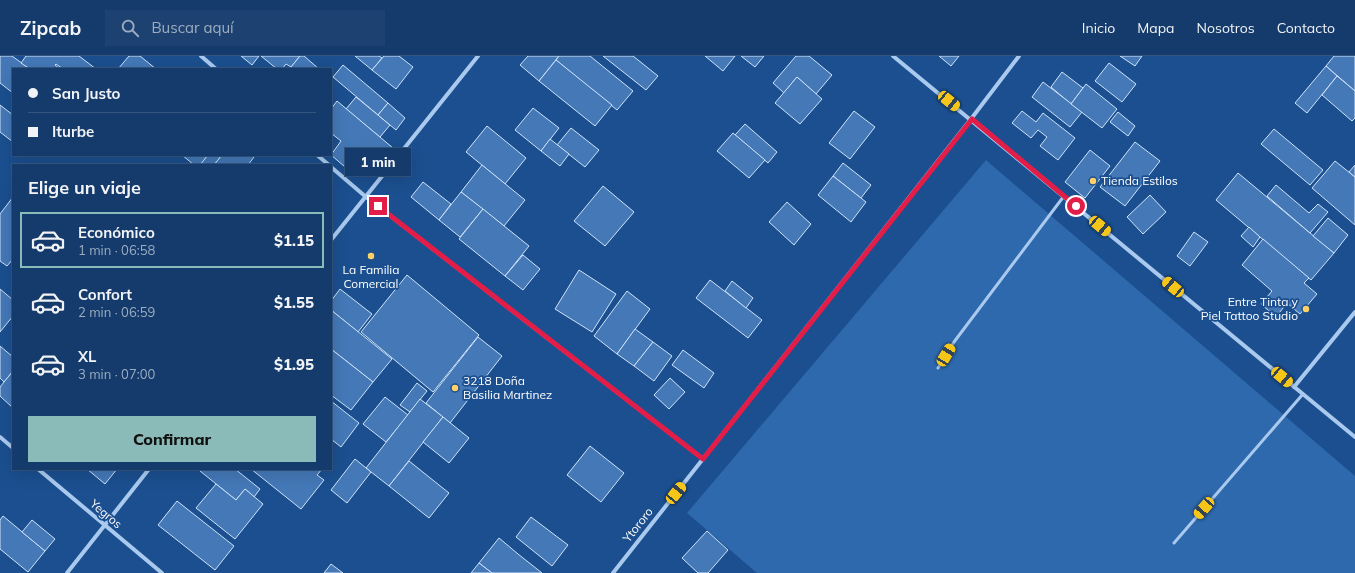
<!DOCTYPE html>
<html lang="es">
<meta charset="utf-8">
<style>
body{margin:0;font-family:Mulish,sans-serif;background:#1d4271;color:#f1f3f6;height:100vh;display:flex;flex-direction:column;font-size:15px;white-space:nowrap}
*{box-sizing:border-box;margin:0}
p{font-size:13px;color:#9dadc1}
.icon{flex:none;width:22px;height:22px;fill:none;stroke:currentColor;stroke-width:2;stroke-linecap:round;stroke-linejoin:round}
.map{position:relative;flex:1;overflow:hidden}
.side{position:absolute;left:12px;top:108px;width:320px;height:306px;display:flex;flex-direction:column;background:#143b6b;border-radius:0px;box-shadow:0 4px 16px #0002,0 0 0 1px #33557e}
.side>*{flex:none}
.top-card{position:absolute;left:12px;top:12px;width:320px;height:88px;border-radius:0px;box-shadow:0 4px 16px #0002,0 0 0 1px #33557e;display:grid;align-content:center;height:88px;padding:0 16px;background:#143b6b}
.end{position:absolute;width:18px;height:18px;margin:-9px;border:5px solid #e11d48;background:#fff;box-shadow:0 0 0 2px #fff}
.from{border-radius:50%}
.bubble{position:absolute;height:28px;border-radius:0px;background:#143b6b;box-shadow:0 4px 16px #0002,0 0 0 1px #33557e;font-size:13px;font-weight:800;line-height:28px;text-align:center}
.car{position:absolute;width:12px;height:24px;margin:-12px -6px;border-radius:5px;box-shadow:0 0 3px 1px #0007;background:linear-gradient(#f5c518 24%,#345 0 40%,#f5c518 0 76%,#345 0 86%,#f5c518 0)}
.top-card b{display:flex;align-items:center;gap:14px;height:38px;font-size:15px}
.top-card b+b{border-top:1px solid #33557e}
.top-card i{width:10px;height:10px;background:#f1f3f6}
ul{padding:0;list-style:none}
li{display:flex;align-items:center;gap:12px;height:56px;margin:0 8px 6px;padding:0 8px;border:2px solid transparent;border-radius:0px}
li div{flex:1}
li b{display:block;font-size:15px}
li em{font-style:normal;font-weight:800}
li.current{border-color:#8bbbb9}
li>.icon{width:36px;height:36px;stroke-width:1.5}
h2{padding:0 16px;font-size:18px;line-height:48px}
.action{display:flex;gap:8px;margin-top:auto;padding:8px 16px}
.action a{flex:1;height:46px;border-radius:0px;background:#8bbbb9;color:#111;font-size:16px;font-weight:800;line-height:46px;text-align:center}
header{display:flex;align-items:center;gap:24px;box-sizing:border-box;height:56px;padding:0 20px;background:#143b6b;border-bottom:1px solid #33557e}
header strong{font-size:19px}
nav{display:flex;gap:22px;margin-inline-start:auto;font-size:14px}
.search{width:280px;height:36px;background:#1d4271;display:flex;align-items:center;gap:10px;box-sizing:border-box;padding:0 14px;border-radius:0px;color:#9dadc1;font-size:15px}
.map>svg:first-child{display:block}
.green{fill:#2e69ad}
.building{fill:#4478b7;stroke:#cfe3fa}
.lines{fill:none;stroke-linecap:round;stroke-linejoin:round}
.service{stroke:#a9c9ee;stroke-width:3}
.minor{stroke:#a9c9ee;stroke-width:4}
.route{stroke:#e11d48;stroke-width:5}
.poi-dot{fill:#ffd166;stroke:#1b4f8f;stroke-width:1.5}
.labels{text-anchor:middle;stroke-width:3.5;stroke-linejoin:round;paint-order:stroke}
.poi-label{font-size:12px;fill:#fff;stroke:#1b4f8f;text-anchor:start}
.street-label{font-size:12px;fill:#fff;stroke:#1b4f8f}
</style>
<header>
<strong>Zipcab</strong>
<div class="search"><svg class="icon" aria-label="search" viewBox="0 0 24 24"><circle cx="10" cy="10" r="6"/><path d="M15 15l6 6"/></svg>Buscar aquí</div>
<nav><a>Inicio</a><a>Mapa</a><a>Nosotros</a><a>Contacto</a></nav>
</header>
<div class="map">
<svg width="1355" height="517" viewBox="0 0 1355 517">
<rect width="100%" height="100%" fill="#1b4f8f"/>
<polygon class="green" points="986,104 1355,420 1355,517 757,517 687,457"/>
<g class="building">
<polygon points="0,0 12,0 30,13 13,13 13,37 0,27"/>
<polygon points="26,0 79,0 96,13 63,13 56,8 55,9 60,13 30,13 21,7"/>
<polygon points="129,0 140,0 156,13 118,13"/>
<polygon points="241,0 259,0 252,9"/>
<polygon points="261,0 300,0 291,11 286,8 282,13 277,13"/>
<polygon points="300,0 304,0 319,13 293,13 291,11"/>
<polygon points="355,0 379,0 382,2 372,14"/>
<polygon points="384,0 399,0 413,11 396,33 372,14"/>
<polygon points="528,0 559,0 539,25 520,9"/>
<polygon points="559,0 590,0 633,35 617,54 556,4"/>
<polygon points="603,0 633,0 658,20 646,34"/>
<polygon points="705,0 735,0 723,15"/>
<polygon points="741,0 764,0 755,11"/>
<polygon points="796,0 809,0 832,19 816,38 797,21 784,37 773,27"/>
<polygon points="939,0 959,0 951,10"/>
<polygon points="1120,0 1142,0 1135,10"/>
<polygon points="1334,0 1355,0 1355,35 1326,10"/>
<polygon points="556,4 612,49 595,70 539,25"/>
<polygon points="1109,7 1136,28 1122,46 1095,25"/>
<polygon points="343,9 388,47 378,59 333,21"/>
<polygon points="1326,10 1337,20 1307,57 1295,47"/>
<polygon points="1062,16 1083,32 1071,48 1051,31"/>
<polygon points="1337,20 1355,35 1355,62 1352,65 1322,39"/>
<polygon points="797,21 822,43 800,68 775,47"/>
<polygon points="1043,26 1082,56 1070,71 1032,41"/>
<polygon points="1086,28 1117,53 1102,72 1071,48"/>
<polygon points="356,41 390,69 380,81 346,53"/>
<polygon points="337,45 393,92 376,112 351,116 331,99 341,85 331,77 331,53"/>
<polygon points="388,47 405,62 396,74 378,59"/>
<polygon points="0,49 13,59 13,86 0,76"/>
<polygon points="533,52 559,72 541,95 515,74"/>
<polygon points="854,55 875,71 850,103 829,87"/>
<polygon points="1022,55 1036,66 1043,57 1075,82 1058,104 1040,90 1047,81 1038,74 1031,82 1012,67"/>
<polygon points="1118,56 1135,70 1128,80 1110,66"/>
<polygon points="745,68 777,96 768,107 735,79"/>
<polygon points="487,70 526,102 505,128 466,96"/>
<polygon points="571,72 599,94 585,111 557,89"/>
<polygon points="1274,73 1323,114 1310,129 1261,88"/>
<polygon points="733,77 765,104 749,122 717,95"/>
<polygon points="550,83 569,98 560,110 541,95"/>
<polygon points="1135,86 1160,105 1125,150 1100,131"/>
<polygon points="1090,94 1110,110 1085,142 1065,126"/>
<polygon points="182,99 208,99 200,109 194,109"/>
<polygon points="208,99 222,99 214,109 200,109"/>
<polygon points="222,99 251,99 254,101 248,109 214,109"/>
<polygon points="1335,105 1355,121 1355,169 1312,132"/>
<polygon points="843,107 871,129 861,142 833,120"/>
<polygon points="482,109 525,144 504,170 461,136"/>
<polygon points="1355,109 1355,121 1349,116"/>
<polygon points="1238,117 1334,197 1311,224 1216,144"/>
<polygon points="833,120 866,146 851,166 818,139"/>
<polygon points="423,126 451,148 439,164 411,141"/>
<polygon points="1276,129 1309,157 1318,148 1328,156 1310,177 1267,140"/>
<polygon points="603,130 634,156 605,190 574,165"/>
<polygon points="461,136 483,153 460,181 439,164"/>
<polygon points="1150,139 1166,156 1143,178 1127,161"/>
<polygon points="13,141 13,203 7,210 0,205 0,158"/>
<polygon points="787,146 811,168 794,189 769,166"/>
<polygon points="483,153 529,190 505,220 459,183"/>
<polygon points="1328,162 1348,179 1334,197 1313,180"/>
<polygon points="1249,171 1260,181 1253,191 1241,180"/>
<polygon points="1194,176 1208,186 1190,210 1177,200"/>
<polygon points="1263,183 1309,222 1304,227 1317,238 1300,258 1287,247 1276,261 1261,248 1272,235 1242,209"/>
<polygon points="523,199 540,213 523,234 505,220"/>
<polygon points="579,214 616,238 592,276 555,253"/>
<polygon points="407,219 479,279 433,336 361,276"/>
<polygon points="710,224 762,264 748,282 696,242"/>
<polygon points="732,225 753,242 746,252 725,235"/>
<polygon points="0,233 13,244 13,260 0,276"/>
<polygon points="340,233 372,258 358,276 331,254 331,245"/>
<polygon points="627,235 650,253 617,298 594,280"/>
<polygon points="331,254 392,303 373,326 331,293"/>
<polygon points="635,273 653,286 634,310 617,298"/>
<polygon points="478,281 502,300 450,367 426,347"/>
<polygon points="653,286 672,300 654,325 634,310"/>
<polygon points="0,290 13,301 13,315 4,326 0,322"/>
<polygon points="331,293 373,326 351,354 331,339"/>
<polygon points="683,294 714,317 704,332 672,309"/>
<polygon points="13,315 13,352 0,340 0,331"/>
<polygon points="670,322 685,336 669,353 654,339"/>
<polygon points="417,327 427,335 410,356 400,349"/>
<polygon points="385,341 408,359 386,386 363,368"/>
<polygon points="420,343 443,361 389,430 366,412"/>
<polygon points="331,345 359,367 341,391 331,383"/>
<polygon points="443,361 469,382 449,407 423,386"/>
<polygon points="590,390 624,417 601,446 567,419"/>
<polygon points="355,403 371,416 347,447 331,434"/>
<polygon points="409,405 449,437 429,462 389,430"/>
<polygon points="87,413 117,413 105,428"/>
<polygon points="202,413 235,413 260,433 254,441 245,433 236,444 200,415"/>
<polygon points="251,413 322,413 317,419 324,424 301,453"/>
<polygon points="216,428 236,444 245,433 263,448 235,483 196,452"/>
<polygon points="177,445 234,490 215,514 158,469"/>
<polygon points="3,460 45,495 28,516 0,493 0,464"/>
<polygon points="531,461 568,489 552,510 516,481"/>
<polygon points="32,464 55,483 45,495 22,476"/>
<polygon points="707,475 728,494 708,517 698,517 682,502"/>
<polygon points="499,482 518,498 542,517 492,517 479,507"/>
<polygon points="479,507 492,517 471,517"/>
<polygon points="331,508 343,517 324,517"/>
</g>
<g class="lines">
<g class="service">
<polyline points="938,312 954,286 1064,140"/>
<polyline points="1174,487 1303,338"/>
</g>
<g class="minor">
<polyline points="201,0 216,13"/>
<polyline points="893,0 1355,381"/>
<polyline points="317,99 329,109"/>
<polyline points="331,111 366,141 703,403"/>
<polyline points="331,184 478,0"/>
<polyline points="1294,331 1355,256"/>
<polyline points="0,381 13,392"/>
<polyline points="38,413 162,517"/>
<polyline points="67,517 149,413"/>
<polyline points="613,517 971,63 1019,0"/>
</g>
</g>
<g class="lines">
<polyline class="route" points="378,150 703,403 972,63 1076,150"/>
</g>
<g class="poi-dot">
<circle cx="1093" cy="125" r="4"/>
<circle cx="371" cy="200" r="4"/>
<circle cx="1306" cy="253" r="4"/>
<circle cx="455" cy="332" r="4"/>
</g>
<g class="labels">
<g class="poi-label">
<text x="1101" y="129">Tienda Estilos</text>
<text x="371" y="218" text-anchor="middle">La Familia<tspan x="371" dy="14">Comercial</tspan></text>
<text x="1298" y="250" text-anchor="end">Entre Tinta y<tspan x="1298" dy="14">Piel Tattoo Studio</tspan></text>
<text x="463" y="329">3218 Doña<tspan x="463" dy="14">Basilia Martinez</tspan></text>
</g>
<g class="street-label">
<text transform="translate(106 458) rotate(40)" y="4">Yegros</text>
<text transform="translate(638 469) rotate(-52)" y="4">Ytororo</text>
</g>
</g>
</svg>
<i class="end from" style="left:1076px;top:150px"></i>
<i class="end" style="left:378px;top:150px"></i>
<div class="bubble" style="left:345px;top:92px;width:66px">1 min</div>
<i class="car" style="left:949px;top:45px;rotate:129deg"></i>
<i class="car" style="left:1100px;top:170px;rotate:130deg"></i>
<i class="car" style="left:1173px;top:231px;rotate:310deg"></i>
<i class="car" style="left:946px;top:299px;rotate:31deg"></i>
<i class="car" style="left:1282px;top:321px;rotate:130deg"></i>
<i class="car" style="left:676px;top:437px;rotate:39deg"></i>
<i class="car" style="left:1204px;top:452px;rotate:221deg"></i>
<div class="top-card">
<b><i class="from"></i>San Justo</b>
<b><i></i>Iturbe</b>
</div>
<section class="side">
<h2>Elige un viaje</h2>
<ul>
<li class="current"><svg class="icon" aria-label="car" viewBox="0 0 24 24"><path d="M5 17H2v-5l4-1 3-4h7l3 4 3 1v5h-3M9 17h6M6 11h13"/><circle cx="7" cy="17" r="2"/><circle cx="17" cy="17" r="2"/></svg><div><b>Económico</b><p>1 min · 06:58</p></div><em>$1.15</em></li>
<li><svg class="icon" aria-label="car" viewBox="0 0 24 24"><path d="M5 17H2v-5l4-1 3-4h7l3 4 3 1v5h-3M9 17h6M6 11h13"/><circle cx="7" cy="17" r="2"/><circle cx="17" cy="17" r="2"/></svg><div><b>Confort</b><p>2 min · 06:59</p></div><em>$1.55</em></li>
<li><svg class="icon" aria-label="car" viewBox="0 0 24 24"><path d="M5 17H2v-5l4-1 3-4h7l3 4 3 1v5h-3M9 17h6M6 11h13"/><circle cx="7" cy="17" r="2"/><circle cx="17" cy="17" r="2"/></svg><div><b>XL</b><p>3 min · 07:00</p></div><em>$1.95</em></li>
</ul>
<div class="action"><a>Confirmar</a></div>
</section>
</div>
